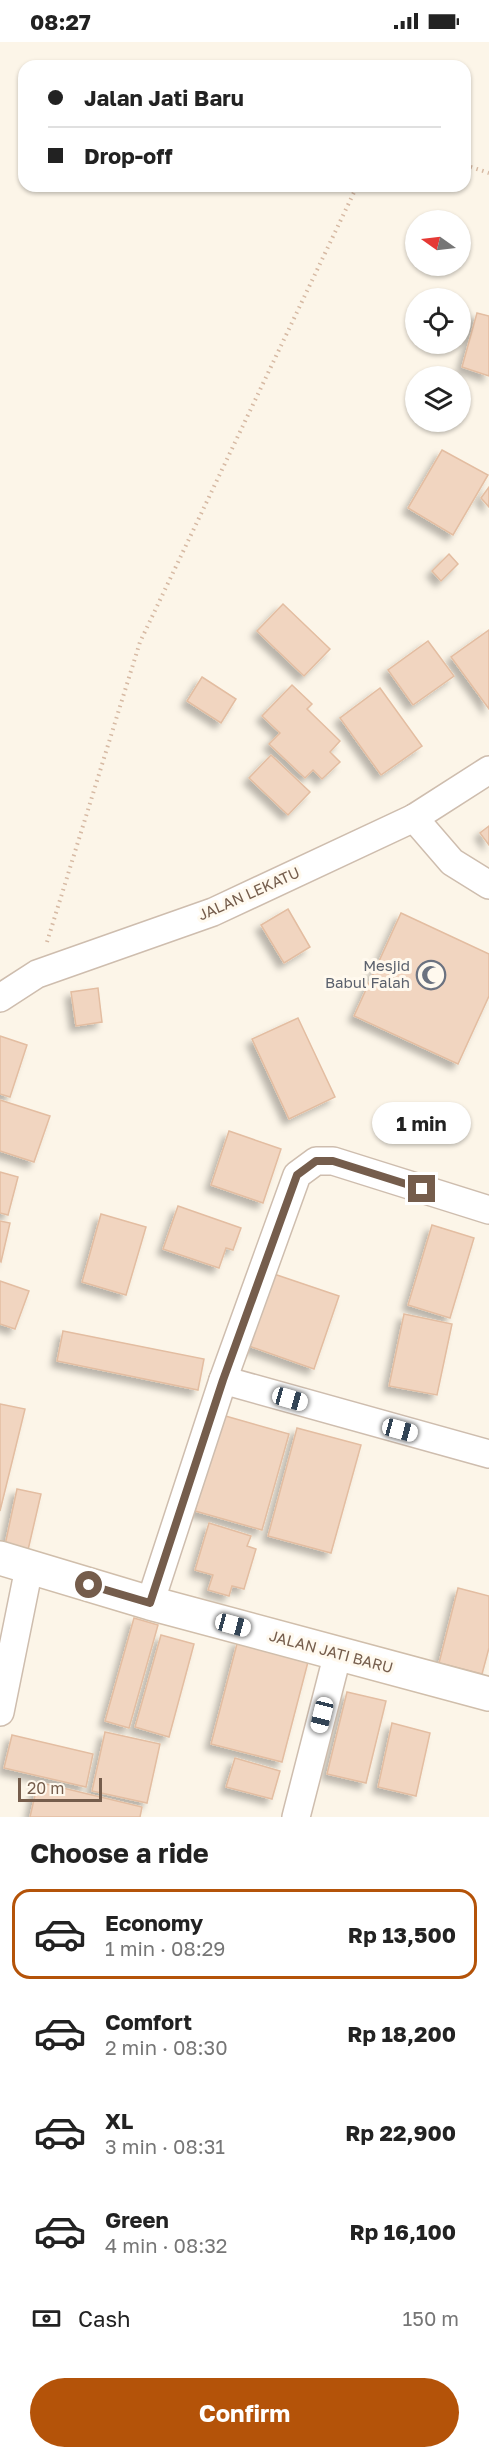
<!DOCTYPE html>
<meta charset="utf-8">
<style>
body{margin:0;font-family:"Golos Text",sans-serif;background:#f6f6f6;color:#222;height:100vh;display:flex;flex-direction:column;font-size:22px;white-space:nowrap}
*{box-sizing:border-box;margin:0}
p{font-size:20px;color:#767676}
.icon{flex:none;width:33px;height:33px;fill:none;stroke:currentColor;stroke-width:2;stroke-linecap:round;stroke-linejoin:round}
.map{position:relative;height:1775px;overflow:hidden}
.drawer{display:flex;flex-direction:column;background:#fff;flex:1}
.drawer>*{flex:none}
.guide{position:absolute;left:18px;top:18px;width:453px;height:132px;border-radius:18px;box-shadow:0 2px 4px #0004;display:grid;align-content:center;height:132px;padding:0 30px;background:#fff}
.needle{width:39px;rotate:284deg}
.fabs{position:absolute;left:405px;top:168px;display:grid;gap:12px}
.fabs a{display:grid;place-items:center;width:66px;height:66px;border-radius:50%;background:#fff;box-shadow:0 2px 4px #0004;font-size:30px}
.scale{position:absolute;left:18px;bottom:15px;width:84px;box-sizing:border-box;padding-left:6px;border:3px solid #755d4c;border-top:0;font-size:16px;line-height:21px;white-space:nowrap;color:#755d4c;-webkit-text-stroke:4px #fff9ee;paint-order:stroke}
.end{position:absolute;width:27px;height:27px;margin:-14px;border:8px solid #755d4c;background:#fff;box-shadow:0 0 0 3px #fff}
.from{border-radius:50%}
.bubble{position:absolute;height:42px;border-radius:21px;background:#fff;box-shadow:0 2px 4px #0004;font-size:20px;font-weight:700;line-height:42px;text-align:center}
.car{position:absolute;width:18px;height:36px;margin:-18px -9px;border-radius:8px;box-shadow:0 0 4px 2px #0007;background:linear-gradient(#fff 24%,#345 0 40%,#fff 0 76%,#345 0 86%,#fff 0)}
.guide b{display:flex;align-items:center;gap:21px;height:57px;font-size:22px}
.guide b+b{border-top:2px solid #e0e0e0}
.guide i{width:15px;height:15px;background:#222}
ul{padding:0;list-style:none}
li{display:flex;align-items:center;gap:18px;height:90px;margin:0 12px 9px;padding:0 18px;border:3px solid transparent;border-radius:18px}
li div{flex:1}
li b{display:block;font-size:22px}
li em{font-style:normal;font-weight:700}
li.on{border-color:#b45309}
li>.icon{width:54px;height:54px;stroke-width:1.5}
h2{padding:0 30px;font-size:27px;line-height:72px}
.pay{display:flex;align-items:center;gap:15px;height:66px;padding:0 30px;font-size:22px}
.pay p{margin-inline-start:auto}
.button{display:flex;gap:12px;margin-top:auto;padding:12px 30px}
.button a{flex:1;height:69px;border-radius:36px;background:#b45309;color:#fff;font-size:24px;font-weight:700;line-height:69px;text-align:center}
.status{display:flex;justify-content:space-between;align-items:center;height:42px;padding:0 30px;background:#fff;direction:ltr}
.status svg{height:16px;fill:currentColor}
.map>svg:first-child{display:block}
.building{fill:#f1d5c0;stroke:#e3bda1;stroke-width:1.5;filter:url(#shadow)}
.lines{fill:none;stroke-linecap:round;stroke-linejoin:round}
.street-casing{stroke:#cebdae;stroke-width:30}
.secondary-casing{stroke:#d0beab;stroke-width:36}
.path{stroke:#d6b9a3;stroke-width:4;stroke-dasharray:1.5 4.5;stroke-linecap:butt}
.street{stroke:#fff;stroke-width:27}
.secondary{stroke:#fff;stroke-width:33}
.route{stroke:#755d4c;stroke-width:8}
.labels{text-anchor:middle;stroke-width:6;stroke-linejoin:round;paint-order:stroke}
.street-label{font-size:15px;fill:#755d4c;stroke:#fff9ee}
.worship-label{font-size:15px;fill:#5b616d;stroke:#fff9ee;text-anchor:end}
</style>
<div class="status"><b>08:27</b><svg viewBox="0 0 49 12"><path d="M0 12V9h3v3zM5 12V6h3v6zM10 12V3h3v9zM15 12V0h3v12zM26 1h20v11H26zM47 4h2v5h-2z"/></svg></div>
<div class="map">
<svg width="489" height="1775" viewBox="0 0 489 1775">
<defs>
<filter id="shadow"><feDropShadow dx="-5.5" dy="5.5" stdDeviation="3" flood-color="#0004"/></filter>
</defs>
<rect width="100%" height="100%" fill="#fcf5e8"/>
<g class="building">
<polygon points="477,271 489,274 489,334 462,325"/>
<polygon points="442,408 488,433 453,493 408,466"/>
<polygon points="489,445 489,465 481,456"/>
<polygon points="449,512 458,522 441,539 432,529"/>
<polygon points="283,562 330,607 304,634 257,589"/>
<polygon points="489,588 489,667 451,615"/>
<polygon points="428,599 454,634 413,663 388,628"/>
<polygon points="202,635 236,657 221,681 187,659"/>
<polygon points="292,643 312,662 307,667 340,699 330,710 340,720 322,737 313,728 305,736 269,702 280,691 262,674"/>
<polygon points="380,646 422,704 381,733 340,676"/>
<polygon points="271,713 310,750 288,773 249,736"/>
<polygon points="489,784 489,803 480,791"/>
<polygon points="288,867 310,905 284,921 261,883"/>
<polygon points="401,871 489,912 489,954 458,1022 354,974"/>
<polygon points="98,946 102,980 76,984 71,950"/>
<polygon points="298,976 335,1055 289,1077 252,997"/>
<polygon points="0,994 27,1003 10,1055 0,1052"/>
<polygon points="0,1058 50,1074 34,1120 0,1109"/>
<polygon points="229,1089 281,1107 263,1161 211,1143"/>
<polygon points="0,1130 18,1135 8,1173 0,1171"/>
<polygon points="178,1164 241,1186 233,1208 226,1206 219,1226 163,1207"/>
<polygon points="101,1172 146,1185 126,1253 82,1240"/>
<polygon points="0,1179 10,1181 1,1220 0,1219"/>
<polygon points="432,1183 474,1196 450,1276 408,1263"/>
<polygon points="271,1231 339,1254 314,1327 246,1303"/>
<polygon points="0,1239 29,1249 15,1287 0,1282"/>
<polygon points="404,1272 452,1282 437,1353 389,1344"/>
<polygon points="63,1289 204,1317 198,1348 57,1319"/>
<polygon points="0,1362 25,1367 0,1469"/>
<polygon points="222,1373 289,1392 262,1488 195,1469"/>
<polygon points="297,1386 361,1403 331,1511 268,1494"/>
<polygon points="17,1447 41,1452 28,1508 5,1503"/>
<polygon points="209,1481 251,1494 247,1504 256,1507 244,1547 232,1544 229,1554 208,1548 213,1533 195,1528"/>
<polygon points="458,1546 489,1554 489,1606 482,1632 439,1621"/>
<polygon points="134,1576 158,1583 129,1686 105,1679"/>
<polygon points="161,1593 194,1602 169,1695 135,1685"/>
<polygon points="238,1598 309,1616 282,1720 211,1702"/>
<polygon points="347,1650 386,1659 366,1741 327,1732"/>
<polygon points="392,1681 430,1691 416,1754 378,1745"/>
<polygon points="105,1690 160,1702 147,1761 92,1749"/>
<polygon points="12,1693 93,1712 86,1745 4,1726"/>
<polygon points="235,1716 280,1729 272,1757 226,1745"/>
<polygon points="38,1740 142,1765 140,1775 30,1775"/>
</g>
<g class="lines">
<g class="street-casing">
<g id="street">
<polyline points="414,776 452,820 489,843"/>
<polyline points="0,956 37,932 213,870 414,776 489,728"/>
<polyline points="223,1338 489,1412"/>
<polyline points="150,1561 223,1338 297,1133 316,1119 333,1119 489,1168"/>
<polyline points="0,1670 29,1526"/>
<polyline points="296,1775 338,1611"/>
</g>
</g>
<g class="secondary-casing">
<polyline id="secondary" points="0,1516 150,1561 489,1652"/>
</g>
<g class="path">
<polyline points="465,123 489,131"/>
<polyline points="47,900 140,600 357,144"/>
</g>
<use href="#street" class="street"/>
<use href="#secondary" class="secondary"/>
</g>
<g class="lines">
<polyline class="route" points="89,1543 150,1561 223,1338 297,1133 316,1119 333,1119 422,1147"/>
</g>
<defs>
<g id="mosque-ring" transform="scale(1.5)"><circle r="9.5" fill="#fff9ee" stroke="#6b7280" stroke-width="1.5"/><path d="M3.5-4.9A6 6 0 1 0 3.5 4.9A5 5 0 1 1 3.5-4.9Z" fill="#6b7280"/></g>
</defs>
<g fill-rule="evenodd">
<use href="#mosque-ring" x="431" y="933"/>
</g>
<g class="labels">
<g class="street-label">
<text transform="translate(249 852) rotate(-24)" y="5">JALAN LEKATU</text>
<text transform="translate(331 1610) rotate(15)" y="5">JALAN JATI BARU</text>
</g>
<g class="worship-label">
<text x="410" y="929">Mesjid<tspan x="410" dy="17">Babul Falah</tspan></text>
</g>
</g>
</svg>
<div class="fabs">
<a><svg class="needle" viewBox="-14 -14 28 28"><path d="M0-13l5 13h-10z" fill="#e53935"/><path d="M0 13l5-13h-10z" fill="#767676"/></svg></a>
<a><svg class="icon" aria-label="locate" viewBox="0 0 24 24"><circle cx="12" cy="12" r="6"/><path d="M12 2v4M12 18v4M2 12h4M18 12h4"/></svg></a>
<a><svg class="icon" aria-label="layers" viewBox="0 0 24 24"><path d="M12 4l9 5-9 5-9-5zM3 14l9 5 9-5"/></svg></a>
</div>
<div class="scale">20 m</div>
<i class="end from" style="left:89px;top:1543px"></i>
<i class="end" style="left:422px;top:1147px"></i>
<div class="bubble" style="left:372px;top:1060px;width:99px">1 min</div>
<i class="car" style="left:290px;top:1357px;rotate:106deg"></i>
<i class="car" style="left:400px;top:1388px;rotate:105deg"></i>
<i class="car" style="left:233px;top:1583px;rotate:105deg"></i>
<i class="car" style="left:322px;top:1673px;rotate:194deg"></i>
<div class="guide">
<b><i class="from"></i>Jalan Jati Baru</b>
<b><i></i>Drop-off</b>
</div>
</div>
<section class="drawer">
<h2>Choose a ride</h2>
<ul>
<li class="on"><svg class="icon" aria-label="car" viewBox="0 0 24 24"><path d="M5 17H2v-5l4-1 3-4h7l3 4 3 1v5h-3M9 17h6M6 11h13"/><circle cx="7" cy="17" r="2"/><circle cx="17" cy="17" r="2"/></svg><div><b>Economy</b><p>1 min · 08:29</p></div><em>Rp 13,500</em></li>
<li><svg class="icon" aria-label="car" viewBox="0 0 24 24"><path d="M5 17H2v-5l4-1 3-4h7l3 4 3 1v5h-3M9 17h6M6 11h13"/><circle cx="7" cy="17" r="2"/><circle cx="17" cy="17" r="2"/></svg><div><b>Comfort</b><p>2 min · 08:30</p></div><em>Rp 18,200</em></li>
<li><svg class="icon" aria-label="car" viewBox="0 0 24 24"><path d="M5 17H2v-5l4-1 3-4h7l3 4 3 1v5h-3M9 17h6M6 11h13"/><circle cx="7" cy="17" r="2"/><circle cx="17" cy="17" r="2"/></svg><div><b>XL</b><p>3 min · 08:31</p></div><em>Rp 22,900</em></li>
<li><svg class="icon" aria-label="car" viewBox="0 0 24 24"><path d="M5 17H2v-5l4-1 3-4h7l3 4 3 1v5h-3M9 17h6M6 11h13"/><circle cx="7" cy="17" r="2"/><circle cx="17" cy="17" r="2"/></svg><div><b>Green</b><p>4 min · 08:32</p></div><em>Rp 16,100</em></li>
</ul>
<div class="pay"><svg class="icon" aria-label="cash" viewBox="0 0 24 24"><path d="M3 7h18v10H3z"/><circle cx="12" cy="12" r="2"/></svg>Cash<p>150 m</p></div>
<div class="button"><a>Confirm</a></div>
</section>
